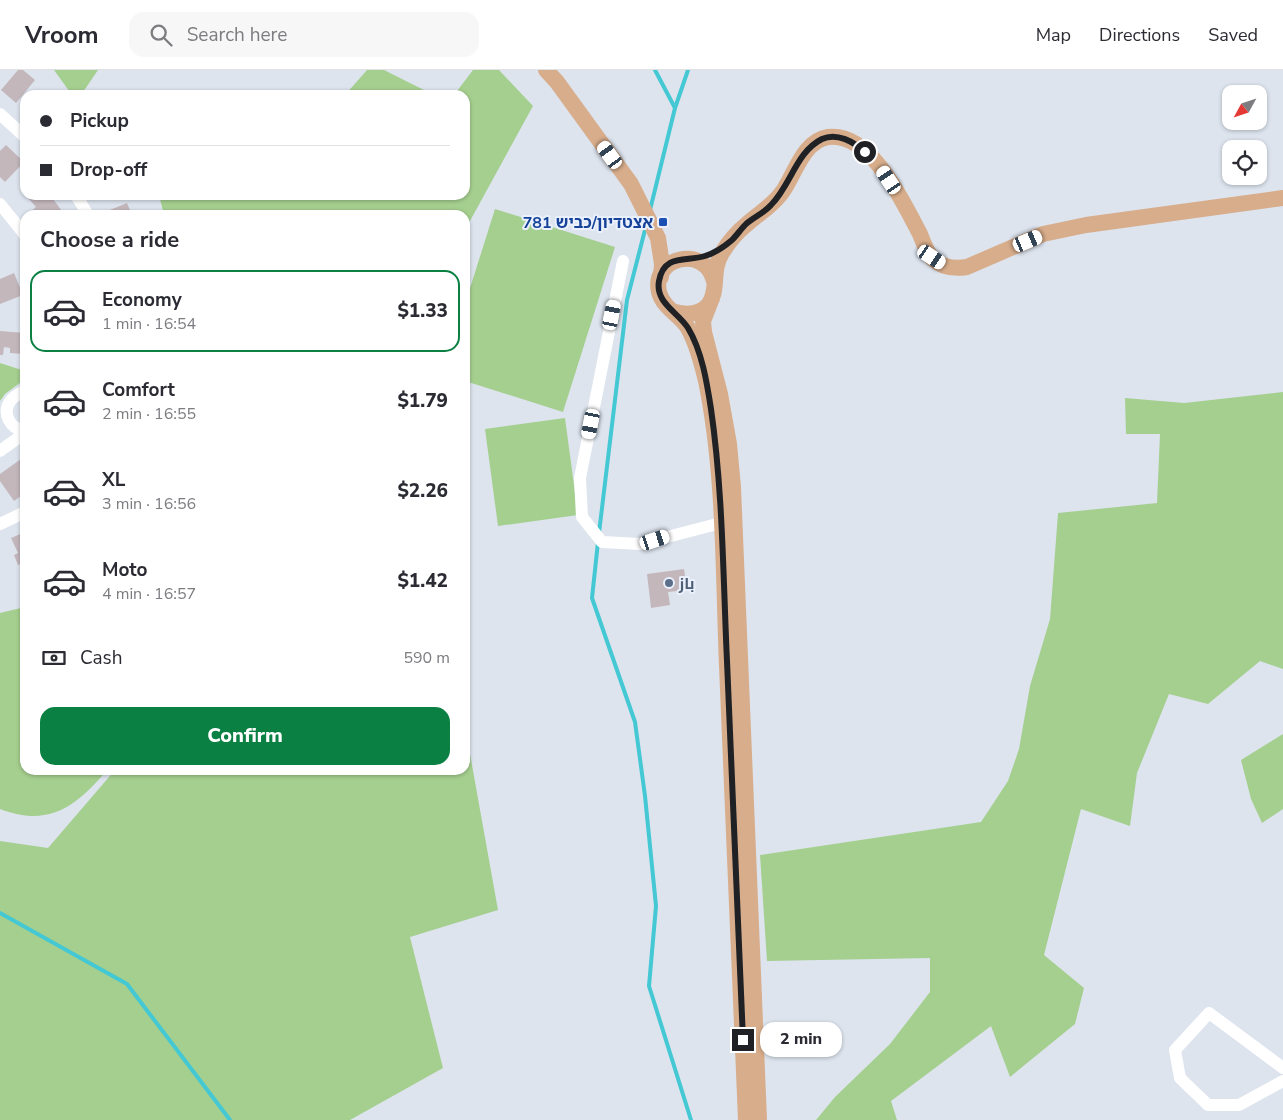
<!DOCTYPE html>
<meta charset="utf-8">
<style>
body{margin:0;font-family:"Nunito Sans",Cairo,"Noto Sans Hebrew",sans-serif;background:#f7f7f7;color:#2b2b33;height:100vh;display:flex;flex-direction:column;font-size:19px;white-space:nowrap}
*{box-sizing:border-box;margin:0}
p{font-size:16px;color:#7c7c81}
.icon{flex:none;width:28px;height:28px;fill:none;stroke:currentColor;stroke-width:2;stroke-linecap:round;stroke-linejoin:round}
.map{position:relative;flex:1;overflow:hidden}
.drawer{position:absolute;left:20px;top:140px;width:450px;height:565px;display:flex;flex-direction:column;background:#fff;border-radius:15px;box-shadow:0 1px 4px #0004}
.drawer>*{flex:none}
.banner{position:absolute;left:20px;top:20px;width:450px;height:110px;border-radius:15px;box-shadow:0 1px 4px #0004;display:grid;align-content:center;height:110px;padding:0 20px;background:#fff}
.needle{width:32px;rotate:230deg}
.controls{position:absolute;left:1222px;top:15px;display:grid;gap:10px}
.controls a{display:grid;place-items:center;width:45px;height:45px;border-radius:10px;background:#fff;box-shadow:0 1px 4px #0004;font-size:25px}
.end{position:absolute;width:22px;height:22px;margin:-11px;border:6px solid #1f2125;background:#fff;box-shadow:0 0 0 2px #fff}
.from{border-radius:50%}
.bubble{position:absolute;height:35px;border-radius:15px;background:#fff;box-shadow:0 1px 4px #0004;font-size:16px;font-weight:800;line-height:35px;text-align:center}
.car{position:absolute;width:15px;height:30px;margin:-15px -8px;border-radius:6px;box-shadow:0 0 4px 1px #0007;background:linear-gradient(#fff 24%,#345 0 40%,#fff 0 76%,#345 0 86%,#fff 0)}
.banner b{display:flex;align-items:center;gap:18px;height:48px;font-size:19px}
.banner b+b{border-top:1px solid #e1e1e2}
.banner i{width:12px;height:12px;background:#2b2b33}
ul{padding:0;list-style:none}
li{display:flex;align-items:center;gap:15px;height:82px;margin:0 10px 8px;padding:0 10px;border:2px solid transparent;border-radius:15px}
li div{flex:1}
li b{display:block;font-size:19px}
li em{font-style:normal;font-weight:800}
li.current{border-color:#0b8043}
li>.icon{width:45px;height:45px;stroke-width:1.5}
h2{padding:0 20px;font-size:22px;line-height:60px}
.pay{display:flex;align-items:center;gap:12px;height:55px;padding:0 20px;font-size:19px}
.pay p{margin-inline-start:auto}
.action{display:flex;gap:10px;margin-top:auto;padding:10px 20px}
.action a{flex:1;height:58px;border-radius:15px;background:#0b8043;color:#fff;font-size:20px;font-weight:800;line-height:58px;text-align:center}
header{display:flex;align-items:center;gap:30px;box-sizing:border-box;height:70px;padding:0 25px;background:#fff;border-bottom:1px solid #e1e1e2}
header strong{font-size:24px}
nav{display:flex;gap:28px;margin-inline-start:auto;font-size:18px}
.search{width:350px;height:45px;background:#f7f7f7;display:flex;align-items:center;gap:12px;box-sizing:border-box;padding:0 18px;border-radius:15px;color:#7c7c81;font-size:19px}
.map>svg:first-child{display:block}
.green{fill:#a5cf8f}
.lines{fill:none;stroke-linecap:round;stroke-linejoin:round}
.stream{stroke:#44c8d3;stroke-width:4}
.building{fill:#c3b7bc}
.minor{stroke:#fff;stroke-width:12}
.major{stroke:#d8ad8b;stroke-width:16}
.route{stroke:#1f2125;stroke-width:6}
.transit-dot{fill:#1a4fb4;stroke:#eaf1fc;stroke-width:2}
.service-dot{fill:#5c6f8a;stroke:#eaf1fc;stroke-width:2}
.labels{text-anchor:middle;stroke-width:4;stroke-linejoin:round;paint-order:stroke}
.transit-label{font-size:16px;font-weight:bold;fill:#164399;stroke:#eaf1fc;text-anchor:end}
.service-label{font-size:16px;font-weight:bold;fill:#4e5e75;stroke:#eaf1fc;text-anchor:start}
</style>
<header>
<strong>Vroom</strong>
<div class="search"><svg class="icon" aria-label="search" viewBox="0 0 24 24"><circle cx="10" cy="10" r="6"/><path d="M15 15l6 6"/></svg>Search here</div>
<nav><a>Map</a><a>Directions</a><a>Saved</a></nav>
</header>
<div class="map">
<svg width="1283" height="1050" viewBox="0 0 1283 1050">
<rect width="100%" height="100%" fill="#dde4ee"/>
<g class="green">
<polygon points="54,0 98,0 81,25 72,25"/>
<polygon points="367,0 384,0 434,25 345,25"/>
<polygon points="473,0 499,0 533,36 465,160 465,145 164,145 159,125 465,125 465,25 454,25"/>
<polygon points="495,139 615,177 563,342 465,311 465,234"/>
<polygon points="0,293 25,301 25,309 5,324 0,331"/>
<polygon points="1283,322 1283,599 1260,591 1208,634 1169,624 1137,703 1130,756 1081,739 1044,885 1084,918 1075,954 1010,1007 991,956 891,1031 897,1050 816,1050 835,1027 890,974 930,922 930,888 767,891 760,785 981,752 1008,711 1019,679 1030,616 1050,549 1058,443 1157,433 1160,364 1126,364 1125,328 1184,333"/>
<polygon points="565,348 578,445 498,456 485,359"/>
<path d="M25 537V700H107C77 736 49 758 0 739V543Z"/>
<polygon points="465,656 498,840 410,867 443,998 350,1050 0,1050 0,771 48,778 115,700 465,700"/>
<polygon points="1283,664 1283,739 1262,753 1251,729 1241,690"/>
</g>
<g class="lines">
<g class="stream">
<polyline points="655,0 675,38"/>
<polyline points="650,140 675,38 688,0"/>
<polyline points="599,463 627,230 646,156"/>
<polyline points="598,472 592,528 635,652 645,726 656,836 649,916 691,1050"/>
<polyline points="0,843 127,914 230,1050"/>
</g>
</g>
<g class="building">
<polygon points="18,0 23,0 35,10 16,33 1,20"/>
<polygon points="6,75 24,92 5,112 0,107 0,81"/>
<polygon points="34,125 50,125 62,141 57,145 30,145 29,143 36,137 29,129"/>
<polygon points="127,133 132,145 106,145 105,142"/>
<polygon points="14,203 23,225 0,234 0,209"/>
<polygon points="0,261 25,263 25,284 10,283 10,278 4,277 3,285 0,285"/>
<polygon points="21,389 25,394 25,423 14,431 0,411 0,404"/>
<polygon points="25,462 25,492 18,495 14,485 18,483 11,468"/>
<polygon points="684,499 687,520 668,522 670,535 651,538 647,504"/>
</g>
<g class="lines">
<g class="minor">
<polyline points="0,44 25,67"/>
<polyline points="76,125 88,145"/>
<polyline points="0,134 25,165"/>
<polyline points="623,191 580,408 582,447 602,472 640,474 721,453 728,448"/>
<path d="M25 320C20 324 15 325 11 330 1 343 10 359 25 361"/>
<polyline points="0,381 25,363"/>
<polyline points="0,454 25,442"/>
<polyline points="1283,998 1209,943 1175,980 1180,1008 1208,1035 1239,1035 1283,1011"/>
</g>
<g class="major">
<polyline points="546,0 557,12 631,114 658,168 662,194 661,207"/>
<path d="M714 211C705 174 651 187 659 222 663 238 680 245 688 258 697 274 702 294 706 311 725 404 723 502 727 596 733 747 740 899 746 1050"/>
<polyline points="710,233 703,251 704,262 720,324 729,374 733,417 759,1050"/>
<path d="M675 242C687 245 700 245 709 234 719 220 711 200 722 183 728 173 737 162 747 154 759 143 773 136 783 121 795 104 803 71 828 67 871 61 904 134 920 164 923 172 927 182 932 188 942 198 954 199 967 197L1043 164 1086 155 1283 128"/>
</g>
</g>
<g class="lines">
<path class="route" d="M743 970C738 844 733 718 727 591 723 507 723 422 711 339 707 313 702 281 688 258 678 242 655 233 659 211 664 183 687 192 705 186 715 183 725 176 732 170 737 165 741 159 746 154 754 147 764 143 771 135 791 115 796 82 822 69 837 62 854 72 865 82"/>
</g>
<rect class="transit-dot" x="658" y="147" width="10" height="10" rx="2.5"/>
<circle class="service-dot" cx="669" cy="513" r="5"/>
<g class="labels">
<g class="transit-label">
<text x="653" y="158">אצטדיון/כביש 781</text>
</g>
<g class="service-label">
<text x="679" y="519">باز</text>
</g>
</g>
</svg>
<div class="controls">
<a><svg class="needle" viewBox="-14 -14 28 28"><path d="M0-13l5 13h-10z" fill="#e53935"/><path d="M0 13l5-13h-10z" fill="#7c7c81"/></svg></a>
<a><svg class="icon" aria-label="locate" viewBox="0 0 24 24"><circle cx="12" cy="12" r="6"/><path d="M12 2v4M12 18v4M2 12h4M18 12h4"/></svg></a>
</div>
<i class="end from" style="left:865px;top:82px"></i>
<i class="end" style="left:743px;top:970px"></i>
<div class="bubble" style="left:760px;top:952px;width:82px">2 min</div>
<i class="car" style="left:610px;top:85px;rotate:324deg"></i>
<i class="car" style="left:889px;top:110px;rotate:326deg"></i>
<i class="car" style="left:1028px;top:171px;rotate:67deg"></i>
<i class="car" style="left:932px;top:187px;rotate:124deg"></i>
<i class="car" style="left:612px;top:245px;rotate:11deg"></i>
<i class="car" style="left:591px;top:354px;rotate:191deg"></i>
<i class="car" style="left:655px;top:470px;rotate:72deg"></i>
<div class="banner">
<b><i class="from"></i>Pickup</b>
<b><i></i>Drop-off</b>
</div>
<section class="drawer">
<h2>Choose a ride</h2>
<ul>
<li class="current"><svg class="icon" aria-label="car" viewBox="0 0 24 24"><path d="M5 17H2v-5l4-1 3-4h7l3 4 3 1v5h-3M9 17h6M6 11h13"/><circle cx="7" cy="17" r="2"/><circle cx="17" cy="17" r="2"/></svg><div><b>Economy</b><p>1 min · 16:54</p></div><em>$1.33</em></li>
<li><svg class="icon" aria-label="car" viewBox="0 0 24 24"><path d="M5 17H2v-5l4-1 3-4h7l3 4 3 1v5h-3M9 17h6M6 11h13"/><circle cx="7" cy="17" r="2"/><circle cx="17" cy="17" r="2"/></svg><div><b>Comfort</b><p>2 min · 16:55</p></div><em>$1.79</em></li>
<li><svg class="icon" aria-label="car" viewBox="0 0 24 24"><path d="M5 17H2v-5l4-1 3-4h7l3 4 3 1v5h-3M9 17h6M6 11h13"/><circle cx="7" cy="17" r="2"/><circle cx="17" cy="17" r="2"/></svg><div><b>XL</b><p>3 min · 16:56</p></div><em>$2.26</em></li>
<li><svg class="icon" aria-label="car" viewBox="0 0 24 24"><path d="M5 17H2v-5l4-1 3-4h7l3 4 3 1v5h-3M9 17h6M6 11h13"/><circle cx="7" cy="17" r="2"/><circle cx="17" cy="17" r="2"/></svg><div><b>Moto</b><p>4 min · 16:57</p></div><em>$1.42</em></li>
</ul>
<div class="pay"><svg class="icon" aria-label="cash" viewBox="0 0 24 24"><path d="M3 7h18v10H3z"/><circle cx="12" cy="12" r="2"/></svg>Cash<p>590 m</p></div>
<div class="action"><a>Confirm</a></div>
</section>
</div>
